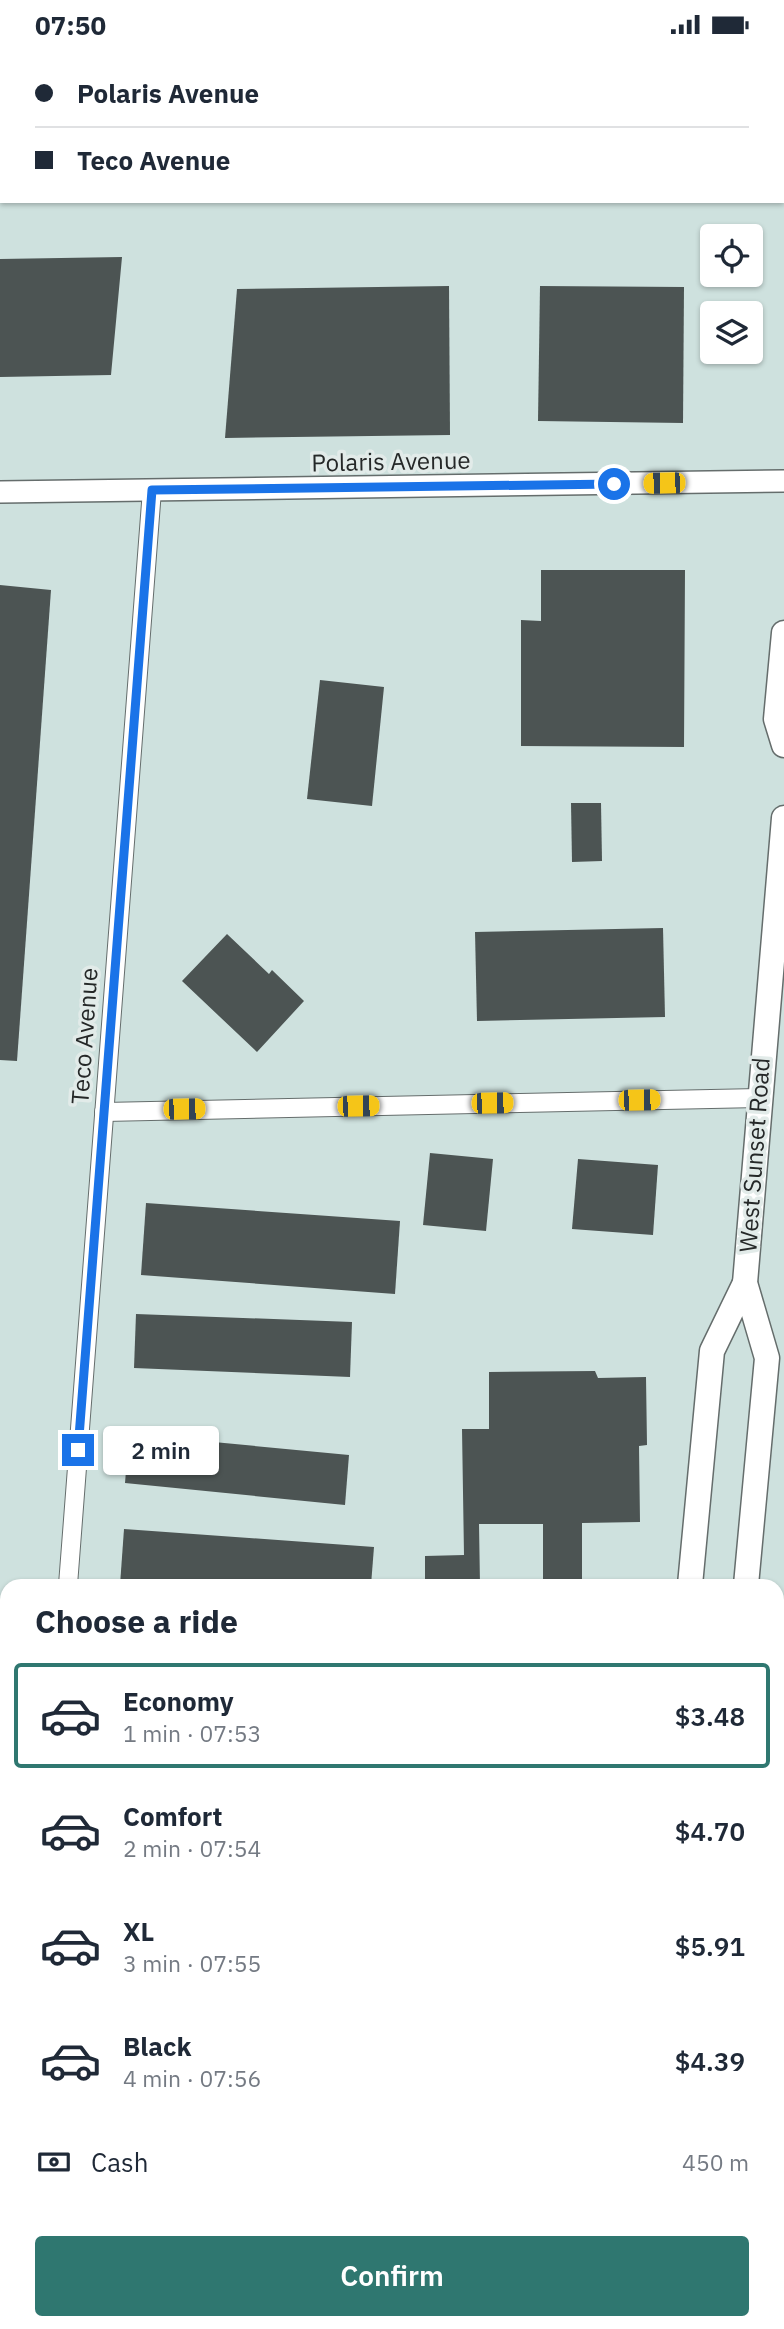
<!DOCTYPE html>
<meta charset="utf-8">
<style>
body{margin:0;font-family:"IBM Plex Sans",sans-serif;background:#f2f2f3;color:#1f2937;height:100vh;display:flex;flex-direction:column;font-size:26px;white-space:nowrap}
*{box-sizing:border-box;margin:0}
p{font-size:23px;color:#747a83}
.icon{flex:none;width:38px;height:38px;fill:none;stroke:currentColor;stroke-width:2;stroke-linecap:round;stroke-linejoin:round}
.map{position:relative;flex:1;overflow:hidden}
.details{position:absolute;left:0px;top:1530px;width:784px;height:751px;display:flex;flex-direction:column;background:#fff;border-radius:21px 21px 0 0;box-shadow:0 2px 5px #0004}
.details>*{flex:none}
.top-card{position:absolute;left:0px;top:0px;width:784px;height:154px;box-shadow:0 2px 5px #0004;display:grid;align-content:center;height:154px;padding:0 35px;background:#fff}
.fabs{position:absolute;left:700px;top:175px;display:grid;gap:14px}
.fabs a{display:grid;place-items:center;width:63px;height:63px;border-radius:7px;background:#fff;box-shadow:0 2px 5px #0004;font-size:35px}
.end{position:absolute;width:32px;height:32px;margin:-16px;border:9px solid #1a73e8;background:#fff;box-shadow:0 0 0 4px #fff}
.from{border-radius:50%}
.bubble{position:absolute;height:49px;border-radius:7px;background:#fff;box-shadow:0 2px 5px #0004;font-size:23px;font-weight:600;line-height:49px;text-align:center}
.car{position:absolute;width:21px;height:42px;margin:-21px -10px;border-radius:9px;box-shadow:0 0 5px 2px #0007;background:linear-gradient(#f5c518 24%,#345 0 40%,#f5c518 0 76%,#345 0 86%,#f5c518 0)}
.top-card b{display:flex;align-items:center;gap:24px;height:66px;font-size:26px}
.top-card b+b{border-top:2px solid #e0e1e3}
.top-card i{width:18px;height:18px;background:#1f2937}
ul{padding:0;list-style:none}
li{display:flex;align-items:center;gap:21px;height:105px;margin:0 14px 10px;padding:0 21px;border:4px solid transparent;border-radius:7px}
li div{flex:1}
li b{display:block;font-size:26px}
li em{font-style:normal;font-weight:600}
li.active{border-color:#2f7770}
li>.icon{width:63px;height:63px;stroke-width:1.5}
h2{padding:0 35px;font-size:32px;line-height:84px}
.pay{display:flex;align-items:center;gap:18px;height:77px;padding:0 35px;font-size:26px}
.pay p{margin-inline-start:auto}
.cta{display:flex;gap:14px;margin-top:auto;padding:14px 35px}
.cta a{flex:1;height:80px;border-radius:7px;background:#2f7770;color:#fff;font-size:28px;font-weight:600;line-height:80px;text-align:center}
.status{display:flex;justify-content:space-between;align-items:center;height:49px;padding:0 35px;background:#fff;direction:ltr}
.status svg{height:19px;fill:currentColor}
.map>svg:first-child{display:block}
.built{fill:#cee1de;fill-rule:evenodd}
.building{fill:#4c5453}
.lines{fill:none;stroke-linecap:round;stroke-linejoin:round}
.minor-casing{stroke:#656d6c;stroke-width:20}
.tertiary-casing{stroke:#656d6c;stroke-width:24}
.secondary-casing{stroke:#656d6c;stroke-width:27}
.minor{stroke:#fff;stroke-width:18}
.tertiary{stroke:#fff;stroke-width:21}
.secondary{stroke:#fff;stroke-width:24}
.route{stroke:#1a73e8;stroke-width:9}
.labels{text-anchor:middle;stroke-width:7;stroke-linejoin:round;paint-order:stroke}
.street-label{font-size:24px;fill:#252828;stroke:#e2ebe9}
</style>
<div class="status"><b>07:50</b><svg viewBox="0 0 49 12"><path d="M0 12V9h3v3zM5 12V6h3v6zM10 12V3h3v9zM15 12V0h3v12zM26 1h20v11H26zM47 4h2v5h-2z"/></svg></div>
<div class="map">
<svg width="784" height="2280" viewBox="0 0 784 2280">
<rect width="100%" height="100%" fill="#e2ebe9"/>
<path class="built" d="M0 0H784V2280H0ZM2 2H782V152H2ZM712 187H751V226H712ZM712 264H751V303H712ZM7 1536H777V2273H7Z"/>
<g class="building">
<polygon points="122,208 111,326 0,328 0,210"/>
<polygon points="449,237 450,386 225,389 237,240"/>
<polygon points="540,237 684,238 683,374 538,372"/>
<polygon points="541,521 685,521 684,698 521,697 521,571 541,572"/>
<polygon points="0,536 51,541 17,1012 0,1011"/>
<polygon points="320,631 384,638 372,757 307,750"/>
<polygon points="571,754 601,754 602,812 572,813"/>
<polygon points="663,879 665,968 477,972 475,883"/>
<polygon points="227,885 269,925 272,921 304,952 257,1003 182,932"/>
<polygon points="430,1104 493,1110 486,1182 423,1176"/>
<polygon points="578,1110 658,1116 653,1186 572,1180"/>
<polygon points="146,1154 400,1172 395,1245 141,1226"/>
<polygon points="136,1265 352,1273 350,1328 134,1319"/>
<polygon points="595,1322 598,1329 646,1328 647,1396 639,1397 640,1473 582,1474 582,1536 543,1536 543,1475 479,1475 480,1536 425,1536 425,1507 464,1506 462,1380 489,1380 489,1323"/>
<polygon points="129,1385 349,1406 345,1456 125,1434"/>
<polygon points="124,1480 374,1498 371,1536 120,1536"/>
</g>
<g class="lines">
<g class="minor-casing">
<g id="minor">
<polyline points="104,1063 759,1049"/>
<polyline points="68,1536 152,441"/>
</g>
</g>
<g class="tertiary-casing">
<polyline id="tertiary" points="0,443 784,432"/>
</g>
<g class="secondary-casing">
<g id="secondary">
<polyline points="784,584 776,670 784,696"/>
<polyline points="690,1536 712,1302 745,1234"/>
<polyline points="746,1536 767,1309 745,1234 784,769"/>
<polyline points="777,1653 784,1653"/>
<polyline points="0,1663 7,1663"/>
<polyline points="777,1707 784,1707"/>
<polyline points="0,1709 7,1709"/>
<polyline points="716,2273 717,2280"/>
</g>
</g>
<use href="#minor" class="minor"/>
<use href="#tertiary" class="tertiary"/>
<use href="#secondary" class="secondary"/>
</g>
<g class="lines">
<polyline class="route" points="78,1401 152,441 614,435"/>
</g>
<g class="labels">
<g class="street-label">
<text transform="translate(391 413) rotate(-1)" y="8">Polaris Avenue</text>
<text transform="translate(85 987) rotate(-86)" y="8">Teco Avenue</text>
<text transform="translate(755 1106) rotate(-86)" y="8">West Sunset Road</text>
</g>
</g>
</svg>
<div class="fabs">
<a><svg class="icon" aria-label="locate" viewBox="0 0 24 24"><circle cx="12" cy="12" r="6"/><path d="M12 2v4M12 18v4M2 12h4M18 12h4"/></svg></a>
<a><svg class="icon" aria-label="layers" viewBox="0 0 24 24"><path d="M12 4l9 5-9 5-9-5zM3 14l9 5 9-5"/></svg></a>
</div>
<i class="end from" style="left:614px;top:435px"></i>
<i class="end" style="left:78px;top:1401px"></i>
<div class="bubble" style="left:103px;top:1377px;width:116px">2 min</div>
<i class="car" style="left:664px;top:434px;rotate:269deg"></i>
<i class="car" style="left:639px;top:1051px;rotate:89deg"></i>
<i class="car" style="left:492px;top:1054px;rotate:89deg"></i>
<i class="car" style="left:358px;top:1057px;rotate:89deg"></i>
<i class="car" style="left:184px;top:1060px;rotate:89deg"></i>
<div class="top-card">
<b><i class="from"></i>Polaris Avenue</b>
<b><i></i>Teco Avenue</b>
</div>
<section class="details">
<h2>Choose a ride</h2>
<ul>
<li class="active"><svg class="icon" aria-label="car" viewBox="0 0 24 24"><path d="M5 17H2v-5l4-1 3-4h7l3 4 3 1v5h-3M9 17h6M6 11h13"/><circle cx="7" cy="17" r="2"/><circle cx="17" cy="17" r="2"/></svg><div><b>Economy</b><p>1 min · 07:53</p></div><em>$3.48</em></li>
<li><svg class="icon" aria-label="car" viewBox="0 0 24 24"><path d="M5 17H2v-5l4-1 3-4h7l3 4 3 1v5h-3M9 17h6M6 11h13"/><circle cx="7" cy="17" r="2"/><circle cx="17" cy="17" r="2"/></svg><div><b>Comfort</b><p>2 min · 07:54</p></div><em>$4.70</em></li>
<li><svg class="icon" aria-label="car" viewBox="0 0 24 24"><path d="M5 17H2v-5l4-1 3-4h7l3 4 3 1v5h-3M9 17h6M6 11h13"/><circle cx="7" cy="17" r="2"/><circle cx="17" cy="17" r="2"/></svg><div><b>XL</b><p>3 min · 07:55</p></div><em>$5.91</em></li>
<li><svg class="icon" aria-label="car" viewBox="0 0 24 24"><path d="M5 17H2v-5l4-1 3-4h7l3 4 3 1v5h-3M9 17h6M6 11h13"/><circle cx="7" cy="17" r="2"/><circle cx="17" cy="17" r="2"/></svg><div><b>Black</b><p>4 min · 07:56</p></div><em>$4.39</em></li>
</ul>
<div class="pay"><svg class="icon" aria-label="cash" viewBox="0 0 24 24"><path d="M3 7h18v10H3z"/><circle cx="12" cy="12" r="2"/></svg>Cash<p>450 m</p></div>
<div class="cta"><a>Confirm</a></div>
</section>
</div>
